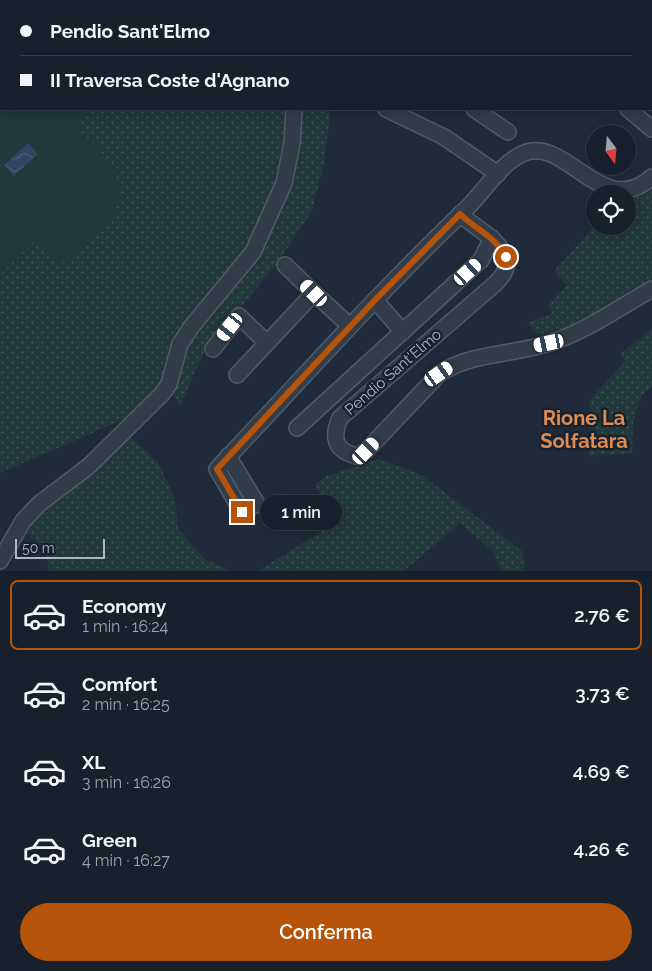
<!DOCTYPE html>
<html lang="it">
<meta charset="utf-8">
<style>
body{margin:0;font-family:Raleway,sans-serif;background:#202834;color:#f1f3f6;height:100vh;display:flex;flex-direction:column;font-size:19px;white-space:nowrap}
*{box-sizing:border-box;margin:0}
p{font-size:16px;color:#9ea3a9}
.icon{flex:none;width:28px;height:28px;fill:none;stroke:currentColor;stroke-width:2;stroke-linecap:round;stroke-linejoin:round}
.map{position:relative;height:571px;overflow:hidden}
.drawer{display:flex;flex-direction:column;background:#17202c;flex:1}
.drawer>*{flex:none}
.top-card{position:absolute;left:0px;top:0px;width:652px;height:110px;box-shadow:0 2px 12px #0003,0 0 0 1px #363e48;display:grid;align-content:center;height:110px;padding:0 20px;background:#17202c}
.needle{width:32px;rotate:164deg}
.tools{position:absolute;left:586px;top:125px;display:grid;gap:10px}
.tools a{display:grid;place-items:center;width:50px;height:50px;border-radius:50%;background:#17202c;box-shadow:0 2px 12px #0003,0 0 0 1px #363e48;font-size:25px}
.scale{position:absolute;left:15px;bottom:12px;width:90px;box-sizing:border-box;padding-left:5px;border:2px solid #adb8c7;border-top:0;font-size:14px;line-height:18px;white-space:nowrap;color:#adb8c7;-webkit-text-stroke:4px #18222f;paint-order:stroke}
.end{position:absolute;width:22px;height:22px;margin:-11px;border:6px solid #b45309;background:#fff;box-shadow:0 0 0 2px #fff}
.from{border-radius:50%}
.bubble{position:absolute;height:35px;border-radius:18px;background:#17202c;box-shadow:0 2px 12px #0003,0 0 0 1px #363e48;font-size:16px;font-weight:600;line-height:35px;text-align:center}
.car{position:absolute;width:15px;height:30px;margin:-15px -8px;border-radius:6px;box-shadow:0 0 4px 1px #0007;background:linear-gradient(#fff 24%,#345 0 40%,#fff 0 76%,#345 0 86%,#fff 0)}
.top-card b{display:flex;align-items:center;gap:18px;height:48px;font-size:19px}
.top-card b+b{border-top:1px solid #363e48}
.top-card i{width:12px;height:12px;background:#f1f3f6}
ul{padding:9px 0 0;list-style:none}
li{display:flex;align-items:center;gap:15px;height:70px;margin:0 10px 8px;padding:0 10px;border:2px solid transparent;border-radius:8px}
li div{flex:1}
li b{display:block;font-size:19px}
li em{font-style:normal;font-weight:600}
li.current{border-color:#b45309}
li>.icon{width:45px;height:45px;stroke-width:1.5}
.cta{display:flex;gap:10px;margin-top:auto;padding:10px 20px}
.cta a{flex:1;height:58px;border-radius:30px;background:#b45309;color:#fff;font-size:20px;font-weight:600;line-height:58px;text-align:center}
.map>svg:first-child{display:block}
.grass{fill:url(#grass-dots)}
.park{fill:#21393b}
.water{fill:url(#water-waves)}
.lines{fill:none;stroke-linecap:round;stroke-linejoin:round}
.minor-casing{stroke:#505b68;stroke-width:18}
.minor{stroke:#333d4a;stroke-width:15}
.route{stroke:#b45309;stroke-width:6}
.labels{text-anchor:middle;stroke-width:5;stroke-linejoin:round;paint-order:stroke}
.street-label{font-size:15px;fill:#adb8c7;stroke:#18222f}
.district-label{font-size:20px;font-weight:bold;fill:#dd8b52;stroke:#18222f}
</style>
<div class="map">
<svg width="652" height="571" viewBox="0 0 652 571">
<defs>
<pattern id="grass-dots" width="8" height="8" patternUnits="userSpaceOnUse" patternTransform="scale(1.25)"><rect width="8" height="8" fill="#21393b"/><path d="M2 2h.1M6 6h.1" fill="none" stroke="#3f5456" stroke-width="1.8" stroke-linecap="round"/></pattern>
<pattern id="water-waves" width="16" height="10" patternUnits="userSpaceOnUse" patternTransform="scale(1.25)"><rect width="16" height="10" fill="#2f4561"/><path d="M0 5q4-4 8 0t8 0" fill="none" stroke="#4a5e76"/></pattern>
</defs>
<rect width="100%" height="100%" fill="#1f2b3a"/>
<g class="grass">
<polygon points="124,0 254,0 255,1 124,1"/>
<polygon points="86,109 288,109 284,162 247,253 212,291 165,382 129,417 0,473 0,274 33,242 98,147 79,131"/>
<polygon points="300,109 331,109 324,164 312,211 278,262 205,351 180,406 170,393 186,344 256,255"/>
<polygon points="652,186 652,281 572,325 540,338 527,323 552,313 549,305 566,286 554,271 595,226 628,226 628,201"/>
<polygon points="652,329 652,387 642,395 633,421 632,453 589,457 589,401 625,361 620,354"/>
<polygon points="129,436 158,462 175,499 178,528 205,559 232,571 49,571 45,548 26,534 39,512"/>
<polygon points="379,459 422,475 522,551 525,571 501,571 494,552 460,523 404,571 257,571 338,522 315,485 326,476"/>
</g>
<polygon class="park" points="0,0 124,0 1,1 1,109 86,109 79,131 98,147 121,185 114,217 59,266 33,242 0,274"/>
<polygon class="water" points="28,143 38,154 14,176 4,165"/>
<g class="lines">
<g class="minor-casing">
<g id="minor">
<polyline points="64,0 64,1"/>
<polyline points="261,0 263,1"/>
<polyline points="435,0 439,1"/>
<polyline points="10,1 12,0"/>
<polyline points="0,8 1,9"/>
<polyline points="0,90 1,89"/>
<polyline points="386,109 444,137 498,174"/>
<polyline points="474,109 508,132"/>
<polyline points="628,109 652,129"/>
<path d="M460 214C474 228 514 246 505 270 504 275 499 279 496 283L340 418C332 437 334 450 356 456L366 451 439 374C471 352 514 355 550 343 586 331 619 308 652 289"/>
<polyline points="285,265 314,293"/>
<polyline points="375,300 403,332"/>
<polyline points="213,349 239,316 267,343"/>
<polyline points="237,375 314,293 350,326"/>
<polyline points="297,428 481,260 492,238"/>
<path d="M228 456 257 504 242 512 217 469C299 382 379 292 466 209 484 192 499 165 522 154 565 133 602 222 652 177"/>
<polyline points="0,561 23,521 39,504 89,466 162,394 169,384 180,344 192,326 253,252 284,183 292,144 294,109"/>
</g>
</g>
<use href="#minor" class="minor"/>
</g>
<g class="lines">
<path class="route" d="M242 512 217 469 375 300 460 214C476 230 495 236 506 257"/>
</g>
<g class="labels">
<g class="street-label">
<text transform="translate(393 372) rotate(-41)" y="5">Pendio Sant'Elmo</text>
</g>
<g class="district-label">
<text x="584" y="425">Rione La<tspan x="584" dy="23">Solfatara</tspan></text>
</g>
</g>
</svg>
<div class="tools">
<a><svg class="needle" viewBox="-14 -14 28 28"><path d="M0-13l5 13h-10z" fill="#e53935"/><path d="M0 13l5-13h-10z" fill="#9ea3a9"/></svg></a>
<a><svg class="icon" aria-label="locate" viewBox="0 0 24 24"><circle cx="12" cy="12" r="6"/><path d="M12 2v4M12 18v4M2 12h4M18 12h4"/></svg></a>
</div>
<div class="scale">50 m</div>
<i class="end from" style="left:506px;top:257px"></i>
<i class="end" style="left:242px;top:512px"></i>
<div class="bubble" style="left:260px;top:495px;width:82px">1 min</div>
<i class="car" style="left:468px;top:272px;rotate:48deg"></i>
<i class="car" style="left:314px;top:293px;rotate:314deg"></i>
<i class="car" style="left:230px;top:327px;rotate:219deg"></i>
<i class="car" style="left:549px;top:343px;rotate:258deg"></i>
<i class="car" style="left:439px;top:374px;rotate:55deg"></i>
<i class="car" style="left:366px;top:451px;rotate:44deg"></i>
<div class="top-card">
<b><i class="from"></i>Pendio Sant'Elmo</b>
<b><i></i>II Traversa Coste d'Agnano</b>
</div>
</div>
<section class="drawer">
<ul>
<li class="current"><svg class="icon" aria-label="car" viewBox="0 0 24 24"><path d="M5 17H2v-5l4-1 3-4h7l3 4 3 1v5h-3M9 17h6M6 11h13"/><circle cx="7" cy="17" r="2"/><circle cx="17" cy="17" r="2"/></svg><div><b>Economy</b><p>1 min · 16:24</p></div><em>2.76 €</em></li>
<li><svg class="icon" aria-label="car" viewBox="0 0 24 24"><path d="M5 17H2v-5l4-1 3-4h7l3 4 3 1v5h-3M9 17h6M6 11h13"/><circle cx="7" cy="17" r="2"/><circle cx="17" cy="17" r="2"/></svg><div><b>Comfort</b><p>2 min · 16:25</p></div><em>3.73 €</em></li>
<li><svg class="icon" aria-label="car" viewBox="0 0 24 24"><path d="M5 17H2v-5l4-1 3-4h7l3 4 3 1v5h-3M9 17h6M6 11h13"/><circle cx="7" cy="17" r="2"/><circle cx="17" cy="17" r="2"/></svg><div><b>XL</b><p>3 min · 16:26</p></div><em>4.69 €</em></li>
<li><svg class="icon" aria-label="car" viewBox="0 0 24 24"><path d="M5 17H2v-5l4-1 3-4h7l3 4 3 1v5h-3M9 17h6M6 11h13"/><circle cx="7" cy="17" r="2"/><circle cx="17" cy="17" r="2"/></svg><div><b>Green</b><p>4 min · 16:27</p></div><em>4.26 €</em></li>
</ul>
<div class="cta"><a>Conferma</a></div>
</section>
